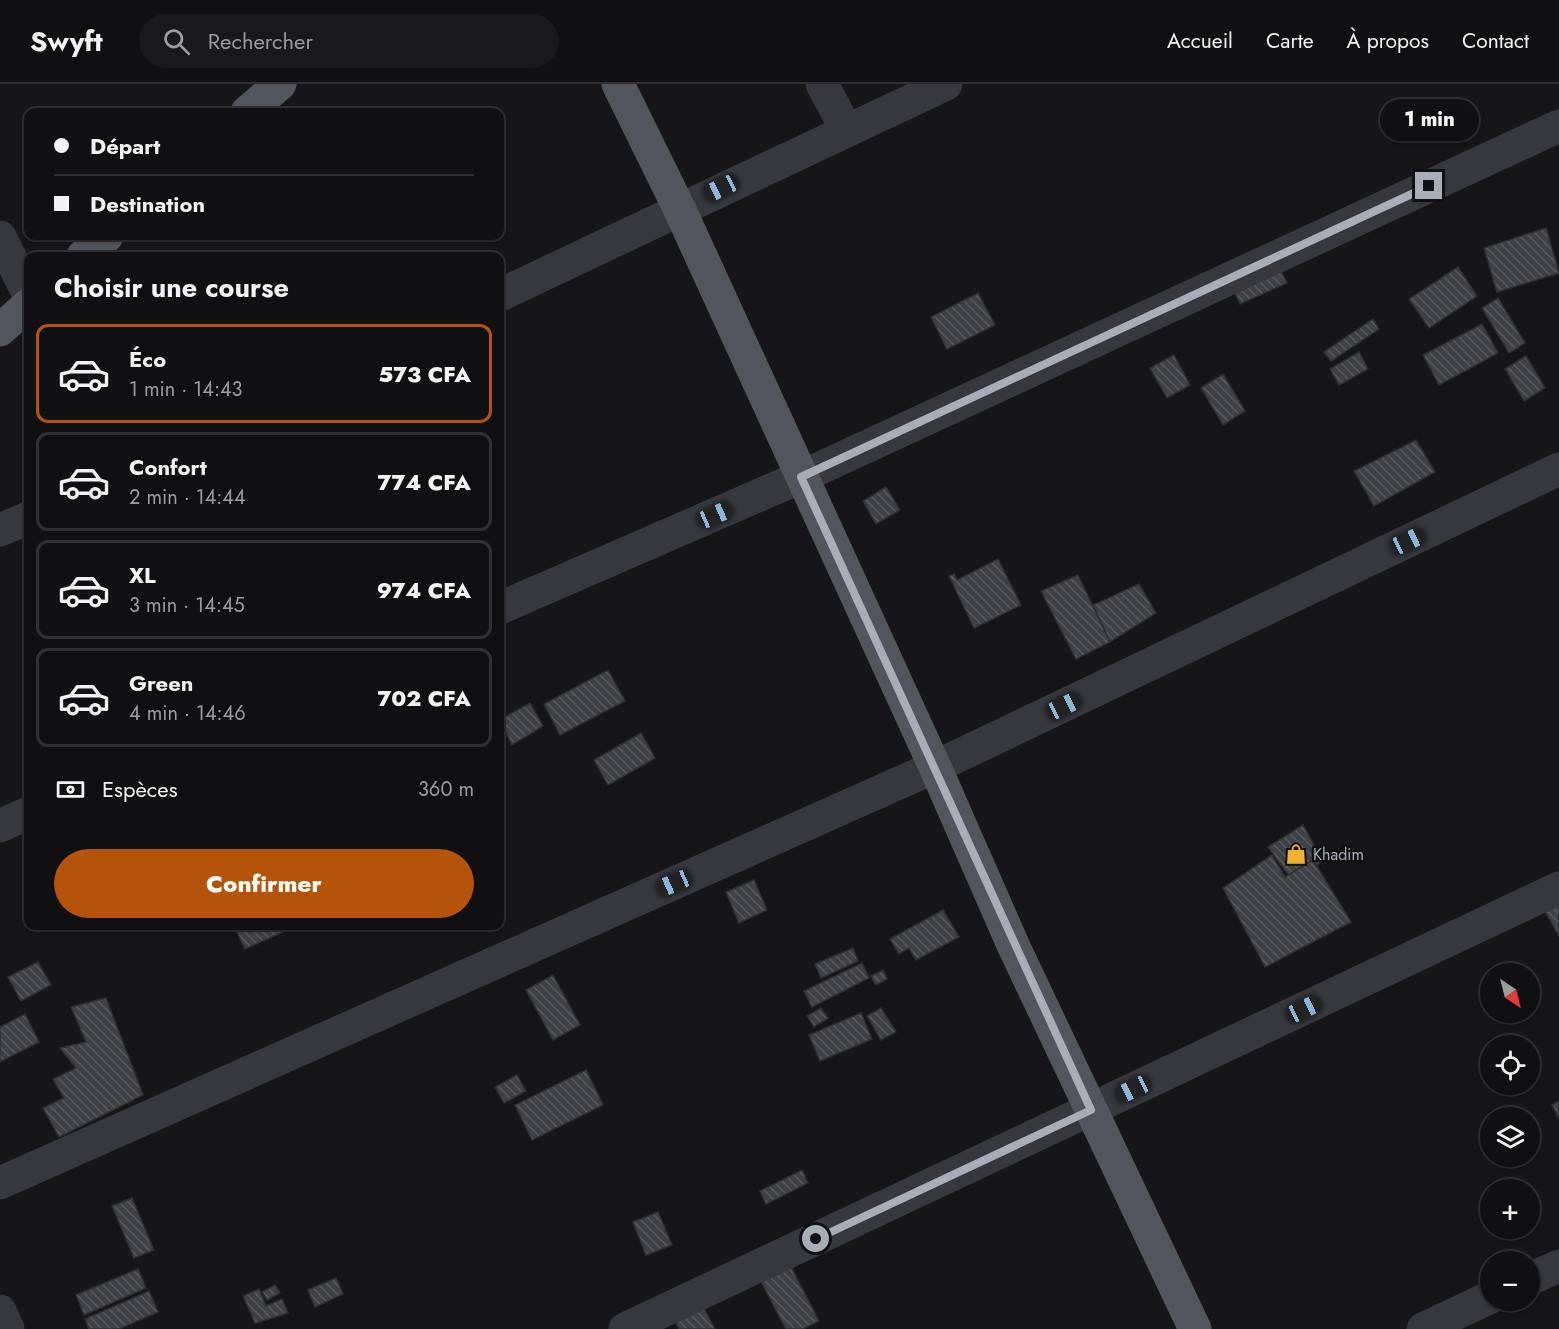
<!DOCTYPE html>
<html lang="fr">
<meta charset="utf-8">
<style>
body{margin:0;font-family:Jost,sans-serif;background:#19191b;color:#f1f3f6;height:100vh;display:flex;flex-direction:column;font-size:22px;white-space:nowrap}
*{box-sizing:border-box;margin:0}
p{font-size:20px;color:#9c9d9f}
.icon{flex:none;width:33px;height:33px;fill:none;stroke:currentColor;stroke-width:2;stroke-linecap:round;stroke-linejoin:round}
.map{position:relative;flex:1;overflow:hidden}
.details{position:absolute;left:24px;top:168px;width:480px;height:678px;display:flex;flex-direction:column;background:#101012;border-radius:12px;box-shadow:0 2px 4px #0004,0 0 0 2px #303032}
.details>*{flex:none}
.guide{position:absolute;left:24px;top:24px;width:480px;height:132px;border-radius:12px;box-shadow:0 2px 4px #0004,0 0 0 2px #303032;display:grid;align-content:center;height:132px;padding:0 30px;background:#101012}
.needle{width:39px;rotate:145deg}
.tools{position:absolute;left:1480px;top:879px;display:grid;gap:12px}
.tools a{display:grid;place-items:center;width:60px;height:60px;border-radius:50%;background:#101012;box-shadow:0 2px 4px #0004,0 0 0 2px #303032;font-size:30px}
.end{position:absolute;width:27px;height:27px;margin:-14px;border:8px solid #a8adb8;background:#111;box-shadow:0 0 0 3px #111}
.from{border-radius:50%}
.bubble{position:absolute;height:42px;border-radius:21px;background:#101012;box-shadow:0 2px 4px #0004,0 0 0 2px #303032;font-size:20px;font-weight:800;line-height:42px;text-align:center}
.car{position:absolute;width:18px;height:36px;margin:-18px -9px;border-radius:8px;box-shadow:0 0 4px 2px #0007;background:linear-gradient(#222 24%,#8ab4d8 0 40%,#222 0 76%,#8ab4d8 0 86%,#222 0)}
.guide b{display:flex;align-items:center;gap:21px;height:57px;font-size:22px}
.guide b+b{border-top:2px solid #303032}
.guide i{width:15px;height:15px;background:#f1f3f6}
ul{padding:0;list-style:none}
li{display:flex;align-items:center;gap:18px;height:99px;margin:0 12px 9px;padding:0 18px;border:3px solid #303032;border-radius:12px}
li div{flex:1}
li b{display:block;font-size:22px}
li em{font-style:normal;font-weight:800}
li.on{border-color:#b45309}
li>.icon{width:54px;height:54px;stroke-width:1.5}
h2{padding:0 30px;font-size:27px;line-height:72px}
.pay{display:flex;align-items:center;gap:15px;height:66px;padding:0 30px;font-size:22px}
.pay p{margin-inline-start:auto}
.button{display:flex;gap:12px;margin-top:auto;padding:12px 30px}
.button a{flex:1;height:69px;border-radius:36px;background:#b45309;color:#fff;font-size:24px;font-weight:800;line-height:69px;text-align:center}
header{display:flex;align-items:center;gap:36px;box-sizing:border-box;height:84px;padding:0 30px;background:#101012;border-bottom:2px solid #303032}
header strong{font-size:28px}
nav{display:flex;gap:33px;margin-inline-start:auto;font-size:21px}
.search{width:420px;height:54px;background:#19191b;display:flex;align-items:center;gap:15px;box-sizing:border-box;padding:0 21px;border-radius:33px;color:#9c9d9f;font-size:22px}
.map>svg:first-child{display:block}
.building{fill:url(#building-back-hatch);stroke:#303034;stroke-width:1.5}
.lines{fill:none;stroke-linecap:round;stroke-linejoin:round}
.minor{stroke:#37383d;stroke-width:33}
.major{stroke:#53555c;stroke-width:33}
.route{stroke:#a8adb8;stroke-width:8}
.labels{text-anchor:middle;stroke-width:5;stroke-linejoin:round;paint-order:stroke}
.poi-label{font-size:16px;fill:#a8adb8;stroke:#111113;text-anchor:start}
</style>
<header>
<strong>Swyft</strong>
<div class="search"><svg class="icon" aria-label="search" viewBox="0 0 24 24"><circle cx="10" cy="10" r="6"/><path d="M15 15l6 6"/></svg>Rechercher</div>
<nav><a>Accueil</a><a>Carte</a><a>À propos</a><a>Contact</a></nav>
</header>
<div class="map">
<svg width="1559" height="1245" viewBox="0 0 1559 1245">
<defs>
<pattern id="building-back-hatch" width="6" height="6" patternUnits="userSpaceOnUse" patternTransform="scale(1.5)"><rect width="6" height="6" fill="#404145"/><path d="M-1 5l2 2M0 0l6 6M5-1l2 2" fill="none" stroke="#595a5e"/></pattern>
</defs>
<rect width="100%" height="100%" fill="#161618"/>
<g class="building">
<polygon points="1546,144 1559,189 1497,208 1484,164"/>
<polygon points="1277,179 1287,199 1240,220 1231,200"/>
<polygon points="1458,183 1477,212 1429,244 1409,215"/>
<polygon points="978,209 995,241 947,265 931,233"/>
<polygon points="1498,214 1525,259 1509,269 1482,224"/>
<polygon points="1373,235 1379,245 1331,277 1324,268"/>
<polygon points="1482,240 1498,269 1439,301 1423,271"/>
<polygon points="1359,268 1368,285 1339,301 1330,285"/>
<polygon points="1174,271 1190,301 1167,314 1150,284"/>
<polygon points="1526,272 1545,304 1524,317 1505,285"/>
<polygon points="1223,290 1245,327 1223,341 1201,304"/>
<polygon points="1416,356 1435,388 1374,422 1354,387"/>
<polygon points="886,403 900,426 876,440 863,417"/>
<polygon points="998,475 1021,521 974,544 949,492 954,490 957,496"/>
<polygon points="1078,491 1110,558 1076,575 1041,507"/>
<polygon points="1139,500 1156,529 1110,558 1093,521"/>
<polygon points="608,586 625,617 560,651 544,620"/>
<polygon points="530,619 543,642 512,661 500,636"/>
<polygon points="641,649 655,674 608,701 594,676"/>
<polygon points="1303,741 1323,777 1292,796 1268,763"/>
<polygon points="1272,771 1285,793 1313,776 1351,838 1265,883 1223,804"/>
<polygon points="754,796 767,826 739,839 726,808"/>
<polygon points="1559,810 1559,852 1541,820"/>
<polygon points="943,826 959,853 916,876 909,864 899,870 890,855"/>
<polygon points="234,842 293,842 294,843 245,865"/>
<polygon points="853,864 858,877 821,894 815,880"/>
<polygon points="38,878 51,901 21,917 8,893"/>
<polygon points="862,879 869,894 812,923 804,907"/>
<polygon points="883,886 887,895 876,901 871,892"/>
<polygon points="553,891 580,941 553,956 526,906"/>
<polygon points="106,914 143,1011 59,1053 43,1024 64,1014 53,995 76,984 60,964 86,958 71,923"/>
<polygon points="821,924 828,934 814,943 807,932"/>
<polygon points="881,924 896,948 881,956 867,932"/>
<polygon points="861,929 872,955 820,977 809,951"/>
<polygon points="25,930 39,958 0,978 0,943"/>
<polygon points="586,986 603,1021 532,1056 515,1021"/>
<polygon points="517,991 526,1007 504,1019 495,1003"/>
<polygon points="1559,1017 1559,1035 1552,1021"/>
<polygon points="802,1086 808,1099 766,1120 760,1107"/>
<polygon points="132,1114 154,1166 134,1174 112,1122"/>
<polygon points="658,1128 672,1161 646,1171 633,1138"/>
<polygon points="788,1177 819,1237 803,1245 786,1245 758,1192"/>
<polygon points="138,1185 146,1204 84,1231 76,1211"/>
<polygon points="336,1194 343,1210 315,1223 308,1206"/>
<polygon points="275,1201 280,1209 267,1216 262,1208"/>
<polygon points="259,1205 266,1222 282,1215 288,1229 255,1239 243,1212"/>
<polygon points="149,1207 158,1228 119,1245 89,1245 85,1235"/>
<polygon points="700,1217 715,1245 679,1245 672,1232"/>
</g>
<g class="lines">
<g class="minor">
<polyline points="822,0 846,45"/>
<polyline points="0,153 28,209"/>
<polyline points="500,211 946,0"/>
<polyline points="0,446 28,434"/>
<polyline points="500,524 801,393 1559,42"/>
<polyline points="0,742 28,729"/>
<polyline points="0,1099 935,683 1559,385"/>
<polyline points="1530,1195 1559,1182"/>
<polyline points="0,1227 8,1245"/>
<polyline points="625,1245 1559,804"/>
<polyline points="1423,1245 1491,1213"/>
</g>
<g class="major">
<polyline points="618,0 679,124 935,683 1014,863 1195,1245"/>
<polyline points="247,28 280,0"/>
<polyline points="83,172 107,152"/>
<polyline points="0,246 28,221"/>
</g>
</g>
<g class="lines">
<polyline class="route" points="816,1155 1091,1026 801,393 1429,102"/>
</g>
<defs>
<g id="shop-bare" transform="scale(1.62)"><path d="M-5-2.5h2.3a2.7 3.5 0 0 1 5.4 0H5L5.5 6h-11ZM-1.5-2.5h3a1.5 2.3 0 0 0-3 0Z" fill="#f2b134" stroke="#111113" stroke-width="2.5" paint-order="stroke"/></g>
</defs>
<g fill-rule="evenodd">
<use href="#shop-bare" x="1296" y="770"/>
</g>
<g class="labels">
<g class="poi-label">
<text x="1313" y="776">Khadim</text>
</g>
</g>
</svg>
<div class="tools">
<a><svg class="needle" viewBox="-14 -14 28 28"><path d="M0-13l5 13h-10z" fill="#e53935"/><path d="M0 13l5-13h-10z" fill="#9c9d9f"/></svg></a>
<a><svg class="icon" aria-label="locate" viewBox="0 0 24 24"><circle cx="12" cy="12" r="6"/><path d="M12 2v4M12 18v4M2 12h4M18 12h4"/></svg></a>
<a><svg class="icon" aria-label="layers" viewBox="0 0 24 24"><path d="M12 4l9 5-9 5-9-5zM3 14l9 5 9-5"/></svg></a>
<a>+</a>
<a>−</a>
</div>
<i class="end from" style="left:816px;top:1155px"></i>
<i class="end" style="left:1429px;top:102px"></i>
<div class="bubble" style="left:1380px;top:15px;width:99px">1 min</div>
<i class="car" style="left:721px;top:104px;rotate:245deg"></i>
<i class="car" style="left:715px;top:431px;rotate:66deg"></i>
<i class="car" style="left:1408px;top:457px;rotate:65deg"></i>
<i class="car" style="left:1064px;top:622px;rotate:64deg"></i>
<i class="car" style="left:674px;top:799px;rotate:246deg"></i>
<i class="car" style="left:1304px;top:925px;rotate:65deg"></i>
<i class="car" style="left:1133px;top:1005px;rotate:244deg"></i>
<div class="guide">
<b><i class="from"></i>Départ</b>
<b><i></i>Destination</b>
</div>
<section class="details">
<h2>Choisir une course</h2>
<ul>
<li class="on"><svg class="icon" aria-label="car" viewBox="0 0 24 24"><path d="M5 17H2v-5l4-1 3-4h7l3 4 3 1v5h-3M9 17h6M6 11h13"/><circle cx="7" cy="17" r="2"/><circle cx="17" cy="17" r="2"/></svg><div><b>Éco</b><p>1 min · 14:43</p></div><em>573 CFA</em></li>
<li><svg class="icon" aria-label="car" viewBox="0 0 24 24"><path d="M5 17H2v-5l4-1 3-4h7l3 4 3 1v5h-3M9 17h6M6 11h13"/><circle cx="7" cy="17" r="2"/><circle cx="17" cy="17" r="2"/></svg><div><b>Confort</b><p>2 min · 14:44</p></div><em>774 CFA</em></li>
<li><svg class="icon" aria-label="car" viewBox="0 0 24 24"><path d="M5 17H2v-5l4-1 3-4h7l3 4 3 1v5h-3M9 17h6M6 11h13"/><circle cx="7" cy="17" r="2"/><circle cx="17" cy="17" r="2"/></svg><div><b>XL</b><p>3 min · 14:45</p></div><em>974 CFA</em></li>
<li><svg class="icon" aria-label="car" viewBox="0 0 24 24"><path d="M5 17H2v-5l4-1 3-4h7l3 4 3 1v5h-3M9 17h6M6 11h13"/><circle cx="7" cy="17" r="2"/><circle cx="17" cy="17" r="2"/></svg><div><b>Green</b><p>4 min · 14:46</p></div><em>702 CFA</em></li>
</ul>
<div class="pay"><svg class="icon" aria-label="cash" viewBox="0 0 24 24"><path d="M3 7h18v10H3z"/><circle cx="12" cy="12" r="2"/></svg>Espèces<p>360 m</p></div>
<div class="button"><a>Confirmer</a></div>
</section>
</div>
